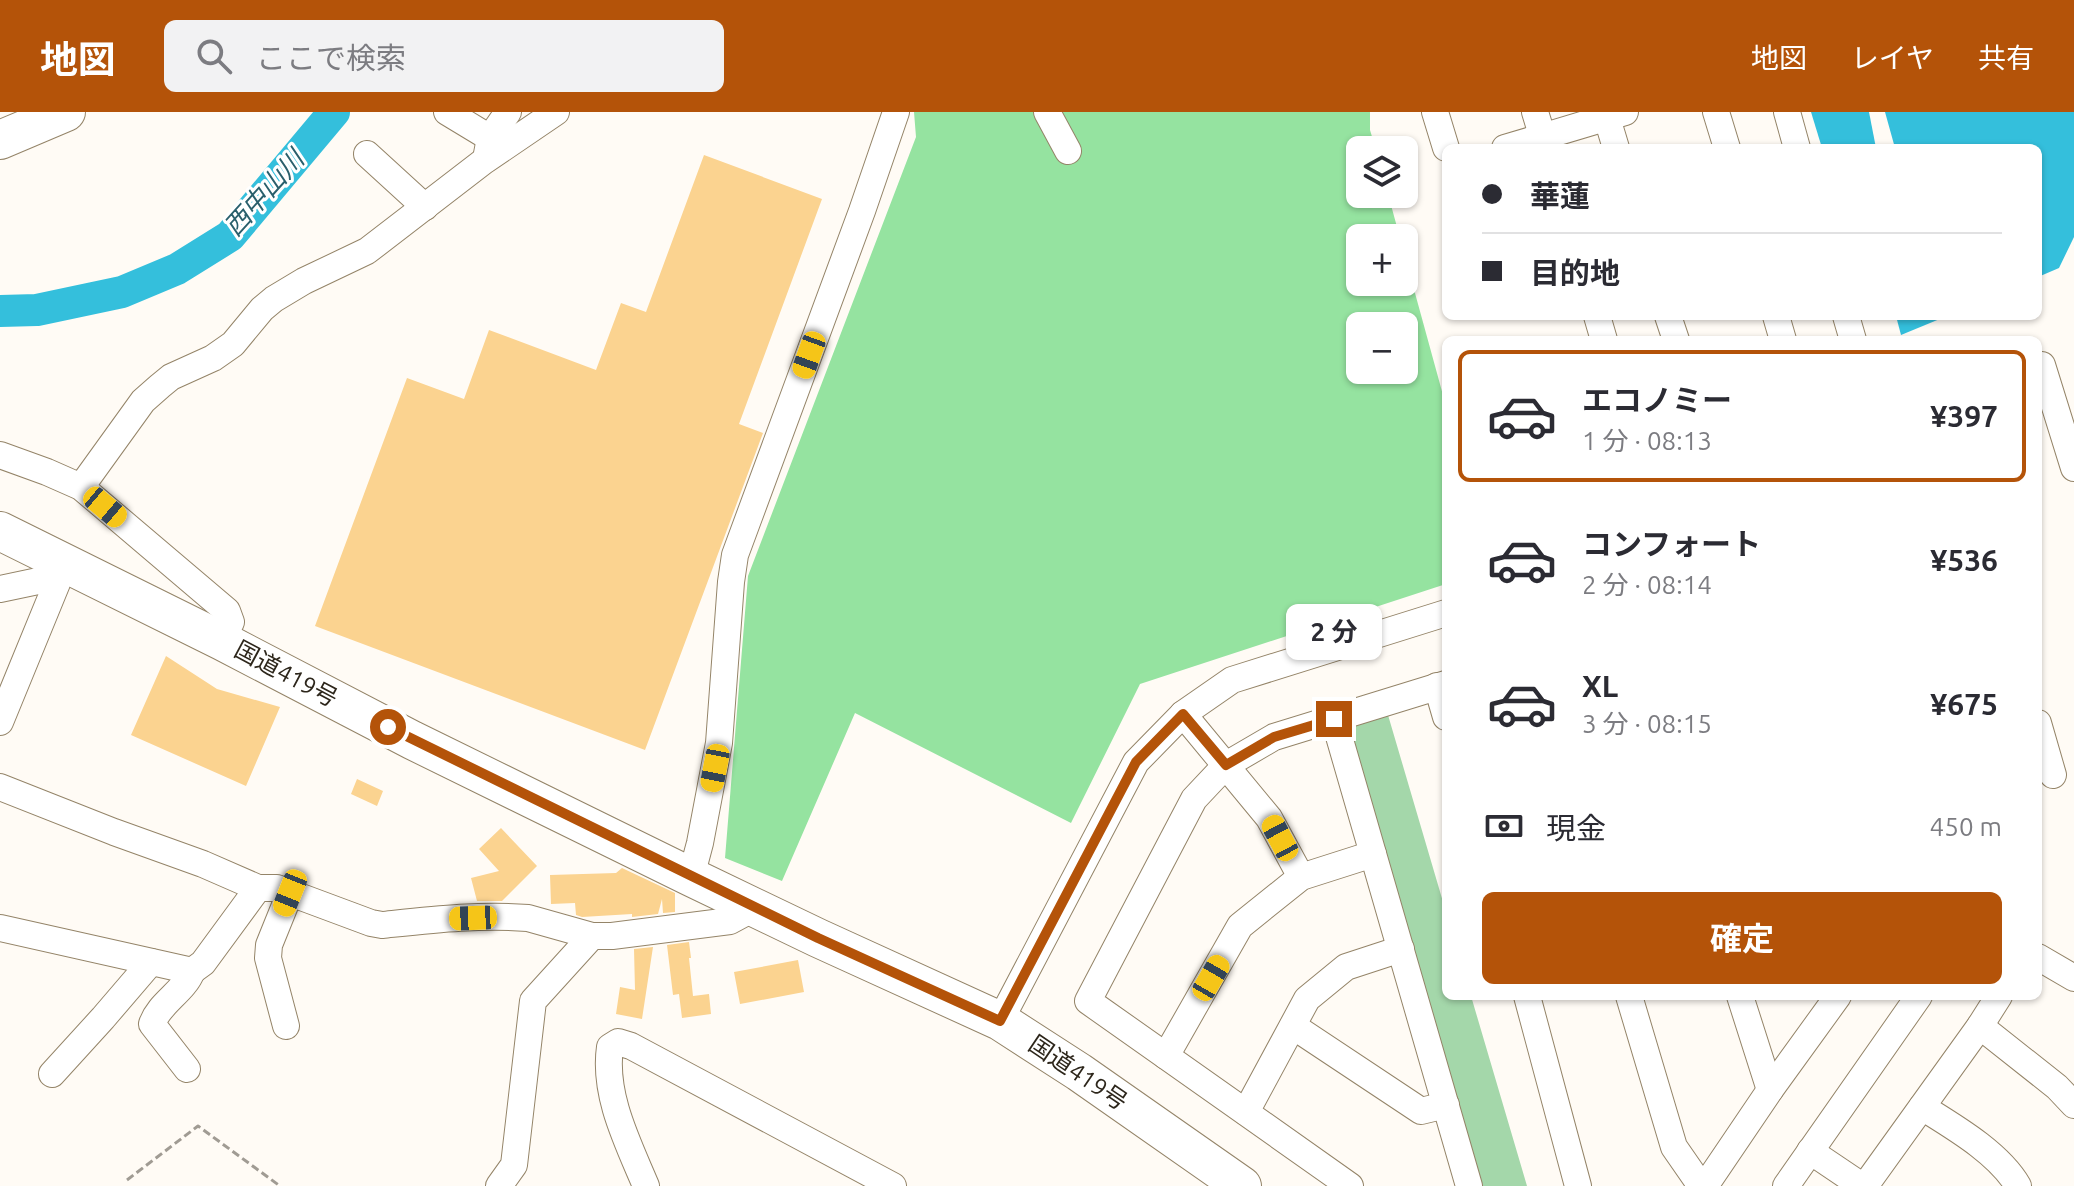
<!DOCTYPE html>
<html lang="ja">
<meta charset="utf-8">
<style>
body{margin:0;font-family:Ubuntu,"Noto Sans JP",sans-serif;background:#f2f2f3;color:#2b2b33;height:100vh;display:flex;flex-direction:column;font-size:30px;white-space:nowrap}
*{box-sizing:border-box;margin:0}
p{font-size:26px;color:#7c7c81}
.icon{flex:none;width:44px;height:44px;fill:none;stroke:currentColor;stroke-width:2;stroke-linecap:round;stroke-linejoin:round}
.map{position:relative;flex:1;overflow:hidden}
.panel{position:absolute;left:1442px;top:224px;width:600px;height:664px;display:flex;flex-direction:column;background:#fff;border-radius:12px;box-shadow:0 2px 6px #0004}
.panel>*{flex:none}
.top-card{position:absolute;left:1442px;top:32px;width:600px;height:176px;border-radius:12px;box-shadow:0 2px 6px #0004;display:grid;align-content:center;height:176px;padding:0 40px;background:#fff}
.tools{position:absolute;left:1346px;top:24px;display:grid;gap:16px}
.tools a{display:grid;place-items:center;width:72px;height:72px;border-radius:12px;background:#fff;box-shadow:0 2px 6px #0004;font-size:40px}
.end{position:absolute;width:36px;height:36px;margin:-18px;border:10px solid #b45309;background:#fff;box-shadow:0 0 0 4px #fff}
.from{border-radius:50%}
.bubble{position:absolute;height:56px;border-radius:12px;background:#fff;box-shadow:0 2px 6px #0004;font-size:26px;font-weight:700;line-height:56px;text-align:center}
.car{position:absolute;width:24px;height:48px;margin:-24px -12px;border-radius:10px;box-shadow:0 0 6px 2px #0007;background:linear-gradient(#f5c518 24%,#345 0 40%,#f5c518 0 76%,#345 0 86%,#f5c518 0)}
.top-card b{display:flex;align-items:center;gap:28px;height:76px;font-size:30px}
.top-card b+b{border-top:2px solid #e1e1e2}
.top-card i{width:20px;height:20px;background:#2b2b33}
ul{padding:14px 0 0;list-style:none}
li{display:flex;align-items:center;gap:24px;height:132px;margin:0 16px 12px;padding:0 24px;border:4px solid transparent;border-radius:12px}
li div{flex:1}
li b{display:block;font-size:30px}
li em{font-style:normal;font-weight:700}
li.selected{border-color:#b45309}
li>.icon{width:72px;height:72px;stroke-width:1.5}
.pay{display:flex;align-items:center;gap:20px;height:88px;padding:0 40px;font-size:30px}
.pay p{margin-inline-start:auto}
.primary-button{display:flex;gap:16px;margin-top:auto;padding:16px 40px}
.primary-button a{flex:1;height:92px;border-radius:12px;background:#b45309;color:#fff;font-size:32px;font-weight:700;line-height:92px;text-align:center}
header{display:flex;align-items:center;gap:48px;box-sizing:border-box;height:112px;padding:0 40px;background:#b45309;color:#fff}
header strong{font-size:38px}
nav{display:flex;gap:44px;margin-inline-start:auto;font-size:28px}
.search{width:560px;height:72px;background:#f2f2f3;display:flex;align-items:center;gap:20px;box-sizing:border-box;padding:0 28px;border-radius:12px;color:#7c7c81;font-size:30px}
.map>svg:first-child{display:block}
.green{fill:#a4d7aa}
.forest{fill:#95e3a0;fill-rule:evenodd}
.water{fill:#34bfdc}
.lines{fill:none;stroke-linecap:round;stroke-linejoin:round}
.river{stroke:#34bfdc;stroke-width:32}
.building{fill:#fbd390}
.minor-casing{stroke:#948468;stroke-width:28}
.highway-casing{stroke:#948468;stroke-width:40}
.path{stroke:#a09b93;stroke-width:3;stroke-dasharray:8 4;stroke-linecap:butt}
.minor{stroke:#fff;stroke-width:26}
.highway{stroke:#fff;stroke-width:38}
.route{stroke:#b45309;stroke-width:10}
.labels{text-anchor:middle;stroke-width:6;stroke-linejoin:round;paint-order:stroke}
.street-label{font-size:24px;fill:#2d261b;stroke:#fff}
.water-label{font-size:26px;font-style:italic;fill:#295f6c;stroke:#fff}
</style>
<header>
<strong>地図</strong>
<div class="search"><svg class="icon" aria-label="search" viewBox="0 0 24 24"><circle cx="10" cy="10" r="6"/><path d="M15 15l6 6"/></svg>ここで検索</div>
<nav><a>地図</a><a>レイヤ</a><a>共有</a></nav>
</header>
<div class="map">
<svg width="2074" height="1074" viewBox="0 0 2074 1074">
<rect width="100%" height="100%" fill="#fffbf5"/>
<polygon class="green" points="1388,603 1446,800 1446,884 1471,884 1527,1074 1483,1074 1348,615"/>
<path class="forest" d="M914 0H1370V18L1376 38H1360V82H1388L1400 126H1360V170H1404V141L1446 294V472L1140 572 1071 711 855 601 782 769 725 746 748 464 916 25ZM1360 214H1404V258H1360Z"/>
<g class="water">
<polygon points="1811,0 1869,0 1876,36 1822,36"/>
<polygon points="1885,0 2074,0 2074,125 2059,156 2038,165 2038,36 1895,36"/>
<polygon points="1896,204 1947,204 1901,223"/>
</g>
<g class="lines">
<polyline class="river" points="0,199 37,198 122,180 177,157 230,124 334,0"/>
</g>
<g class="building">
<polygon points="704,43 822,87 739,312 763,321 645,638 315,514 407,266 464,287 489,218 596,258 621,191 646,200"/>
<polygon points="166,544 217,577 280,595 246,674 131,623"/>
<polygon points="357,667 383,679 377,694 351,682"/>
<polygon points="501,716 537,754 502,789 477,789 471,766 499,759 479,737"/>
<polygon points="622,756 675,781 675,800 663,801 662,787 658,802 632,805 632,802 582,805 576,803 575,791 551,792 550,763 616,761"/>
<polygon points="689,830 691,846 689,846 693,884 709,882 711,902 682,906 679,882 673,883 667,833"/>
<polygon points="653,835 642,907 616,902 620,875 635,878 634,837"/>
<polygon points="798,848 804,880 740,892 734,860"/>
</g>
<g class="lines">
<g class="minor-casing">
<g id="minor">
<polyline points="447,0 490,26"/>
<polyline points="1047,0 1068,39"/>
<polyline points="1435,0 1446,36"/>
<polyline points="1535,0 1546,36"/>
<polyline points="1716,0 1727,36"/>
<polyline points="1787,0 1797,36"/>
<polyline points="1607,6 1616,36"/>
<polyline points="1505,36 1625,0"/>
<polyline points="367,42 425,95"/>
<polyline points="486,47 490,26 508,0"/>
<polyline points="1597,204 1604,228"/>
<polyline points="1668,204 1676,228"/>
<polyline points="1776,204 1783,228"/>
<polyline points="1846,204 1853,228"/>
<polyline points="2038,254 2042,253 2074,356"/>
<polyline points="0,343 47,360 81,375 227,499 231,510 222,529"/>
<polyline points="81,375 143,289 160,274 171,265 213,246 233,232 262,197 274,187 304,169 367,139 484,49 556,0"/>
<polyline points="0,477 57,465 68,453"/>
<polyline points="1437,574 1446,605"/>
<polyline points="1183,602 1269,706 1301,765"/>
<polyline points="1334,607 1469,1074"/>
<polyline points="0,610 57,471 57,465"/>
<polyline points="2038,611 2053,663"/>
<polyline points="0,675 114,720 203,752 258,776"/>
<polyline points="691,765 700,731 719,631 731,470 735,443 862,99 896,0"/>
<path d="M0 816 192 859 203 851 258 776H277L371 811 382 813C430 808 480 802 528 806L592 824H612L730 809 756 795"/>
<polyline points="2038,845 2074,866"/>
<polyline points="1527,884 1578,1074"/>
<polyline points="1629,884 1674,1035 1701,1074"/>
<polyline points="1740,884 1770,978"/>
<polyline points="1000,909 1136,650 1183,602 1232,568 1446,501"/>
<polyline points="286,914 268,846 269,833 290,781"/>
<polyline points="1293,914 1421,999 1446,993"/>
<polyline points="1980,914 2057,975 2074,993"/>
<polyline points="1166,944 1240,814 1301,765 1373,742"/>
<path d="M187 957 152 912C159 891 184 880 192 859"/>
<polyline points="52,962 103,906 151,850"/>
<path d="M1922 995C1954 1015 1999 1041 2018 1074"/>
<polyline points="1246,1000 1307,887 1346,855 1401,837"/>
<polyline points="1810,1039 1862,1074"/>
<polyline points="499,1074 514,1053 533,889 592,824"/>
<path d="M646 1074C628 1031 603 983 610 935L618 930 631 934 893 1074"/>
<polyline points="1350,1074 1088,889 1194,687 1226,653 1274,625 1446,572"/>
<polyline points="1705,1074 1770,978 1838,884"/>
<polyline points="1786,1074 1919,884"/>
<polyline points="1865,1074 1980,914 1999,884"/>
</g>
</g>
<g class="highway-casing">
<g id="highway">
<polyline points="0,28 66,0"/>
<polyline points="0,419 222,529 412,628 691,765 818,826 1000,909 1079,960 1242,1074"/>
</g>
</g>
<polyline class="path" points="127,1068 198,1014 280,1074"/>
<use href="#minor" class="minor"/>
<use href="#highway" class="highway"/>
</g>
<g class="lines">
<polyline class="route" points="388,615 818,826 1000,909 1136,650 1183,602 1226,653 1274,625 1334,607"/>
</g>
<g class="labels">
<g class="street-label">
<text transform="translate(286 562) rotate(28)" y="8">国道419号</text>
<text transform="translate(1078 961) rotate(34)" y="8">国道419号</text>
</g>
<g class="water-label">
<text transform="translate(264 81) rotate(-48)" y="9">西中山川</text>
</g>
</g>
</svg>
<div class="tools">
<a><svg class="icon" aria-label="layers" viewBox="0 0 24 24"><path d="M12 4l9 5-9 5-9-5zM3 14l9 5 9-5"/></svg></a>
<a>+</a>
<a>−</a>
</div>
<i class="end from" style="left:388px;top:615px"></i>
<i class="end" style="left:1334px;top:607px"></i>
<div class="bubble" style="left:1286px;top:492px;width:96px">2 分</div>
<i class="car" style="left:809px;top:243px;rotate:200deg"></i>
<i class="car" style="left:105px;top:395px;rotate:130deg"></i>
<i class="car" style="left:715px;top:656px;rotate:191deg"></i>
<i class="car" style="left:1280px;top:726px;rotate:332deg"></i>
<i class="car" style="left:290px;top:781px;rotate:202deg"></i>
<i class="car" style="left:473px;top:806px;rotate:268deg"></i>
<i class="car" style="left:1211px;top:866px;rotate:30deg"></i>
<div class="top-card">
<b><i class="from"></i>華蓮</b>
<b><i></i>目的地</b>
</div>
<section class="panel">
<ul>
<li class="selected"><svg class="icon" aria-label="car" viewBox="0 0 24 24"><path d="M5 17H2v-5l4-1 3-4h7l3 4 3 1v5h-3M9 17h6M6 11h13"/><circle cx="7" cy="17" r="2"/><circle cx="17" cy="17" r="2"/></svg><div><b>エコノミー</b><p>1 分 · 08:13</p></div><em>¥397</em></li>
<li><svg class="icon" aria-label="car" viewBox="0 0 24 24"><path d="M5 17H2v-5l4-1 3-4h7l3 4 3 1v5h-3M9 17h6M6 11h13"/><circle cx="7" cy="17" r="2"/><circle cx="17" cy="17" r="2"/></svg><div><b>コンフォート</b><p>2 分 · 08:14</p></div><em>¥536</em></li>
<li><svg class="icon" aria-label="car" viewBox="0 0 24 24"><path d="M5 17H2v-5l4-1 3-4h7l3 4 3 1v5h-3M9 17h6M6 11h13"/><circle cx="7" cy="17" r="2"/><circle cx="17" cy="17" r="2"/></svg><div><b>XL</b><p>3 分 · 08:15</p></div><em>¥675</em></li>
</ul>
<div class="pay"><svg class="icon" aria-label="cash" viewBox="0 0 24 24"><path d="M3 7h18v10H3z"/><circle cx="12" cy="12" r="2"/></svg>現金<p>450 m</p></div>
<div class="primary-button"><a>確定</a></div>
</section>
</div>
